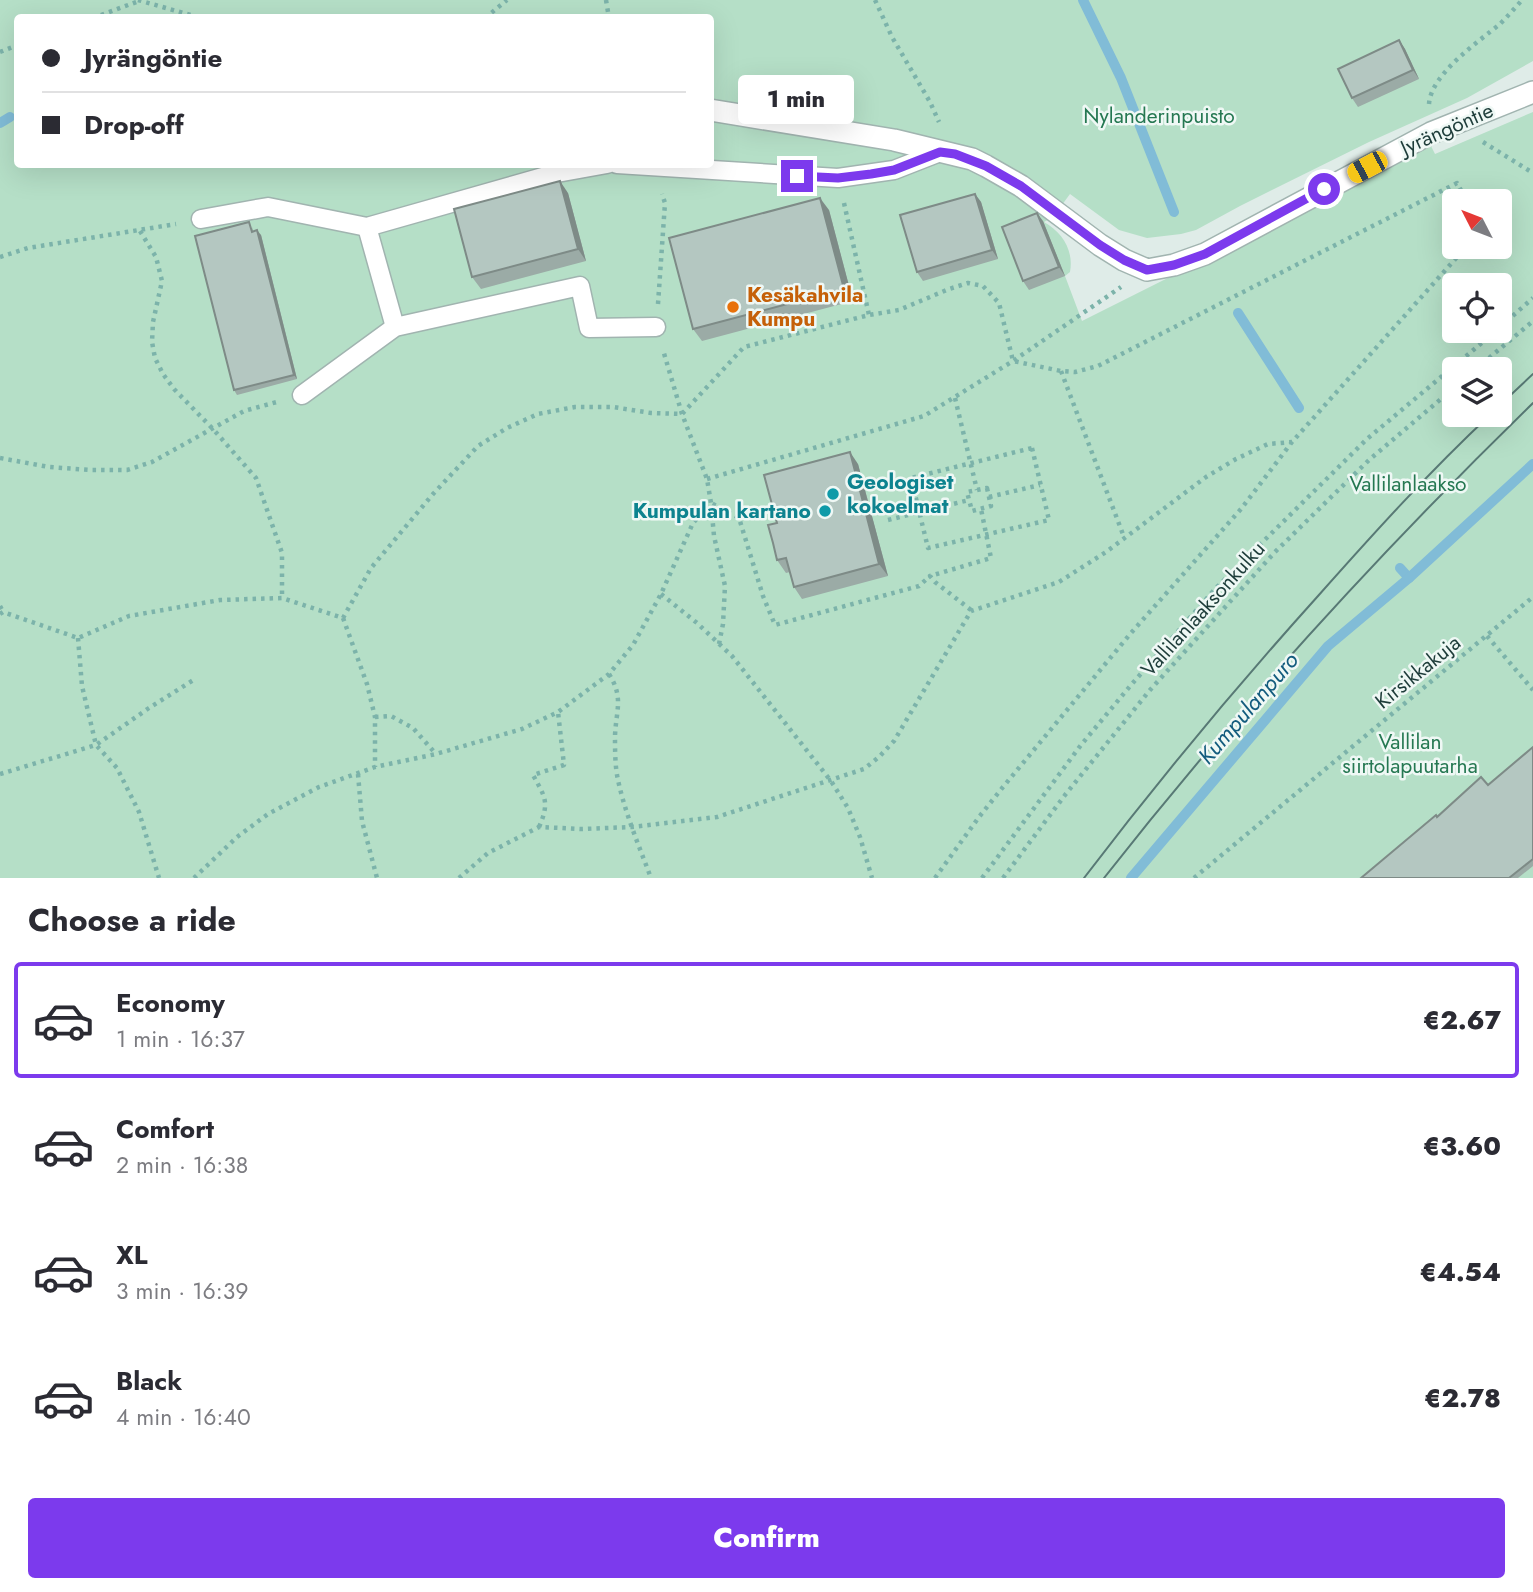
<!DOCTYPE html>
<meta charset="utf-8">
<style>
body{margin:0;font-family:Jost,sans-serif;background:#f7f7f7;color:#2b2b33;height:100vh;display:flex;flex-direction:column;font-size:26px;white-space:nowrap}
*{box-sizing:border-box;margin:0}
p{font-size:23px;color:#7c7c81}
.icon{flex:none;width:38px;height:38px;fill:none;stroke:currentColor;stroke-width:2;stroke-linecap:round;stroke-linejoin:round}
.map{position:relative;height:878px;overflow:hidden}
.panel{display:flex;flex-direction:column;background:#fff;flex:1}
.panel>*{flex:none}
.guide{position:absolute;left:14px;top:14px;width:700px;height:154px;border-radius:7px;box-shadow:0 7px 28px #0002;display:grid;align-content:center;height:154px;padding:0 28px;background:#fff}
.needle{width:46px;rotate:312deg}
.fabs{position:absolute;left:1442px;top:189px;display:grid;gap:14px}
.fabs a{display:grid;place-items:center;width:70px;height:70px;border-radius:7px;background:#fff;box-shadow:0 7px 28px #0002;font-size:35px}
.end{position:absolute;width:32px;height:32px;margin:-16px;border:9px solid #7c3aed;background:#fff;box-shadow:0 0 0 4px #fff}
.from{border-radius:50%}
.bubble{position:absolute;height:49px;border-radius:7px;background:#fff;box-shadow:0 7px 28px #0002;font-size:23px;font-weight:800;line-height:49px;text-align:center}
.car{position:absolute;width:21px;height:42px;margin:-21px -10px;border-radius:9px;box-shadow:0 0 5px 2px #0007;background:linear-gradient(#f5c518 24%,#345 0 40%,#f5c518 0 76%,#345 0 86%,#f5c518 0)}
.guide b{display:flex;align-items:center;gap:24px;height:66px;font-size:26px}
.guide b+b{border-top:2px solid #e1e1e2}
.guide i{width:18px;height:18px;background:#2b2b33}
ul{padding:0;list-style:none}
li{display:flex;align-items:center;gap:21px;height:116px;margin:0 14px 10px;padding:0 14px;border:4px solid transparent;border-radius:7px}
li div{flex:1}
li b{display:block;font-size:26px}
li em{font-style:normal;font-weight:800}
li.on{border-color:#7c3aed}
li>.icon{width:63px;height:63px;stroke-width:1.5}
h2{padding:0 28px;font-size:32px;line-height:84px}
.cta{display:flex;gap:14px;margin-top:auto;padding:14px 28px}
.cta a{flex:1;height:80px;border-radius:7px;background:#7c3aed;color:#fff;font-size:28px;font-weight:800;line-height:80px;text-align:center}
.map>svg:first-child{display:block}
.green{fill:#b5dfc7;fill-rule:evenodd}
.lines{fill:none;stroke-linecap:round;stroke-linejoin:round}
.stream{stroke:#81bcd7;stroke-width:10}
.lane-casing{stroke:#a1b4b0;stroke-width:21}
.street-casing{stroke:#a1b4b0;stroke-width:24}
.path{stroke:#7cb3aa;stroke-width:4.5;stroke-dasharray:3.5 5;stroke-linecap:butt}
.lane{stroke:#fff;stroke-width:18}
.street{stroke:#fff;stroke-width:21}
.tram{stroke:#587975;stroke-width:2}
.wall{fill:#9baba6}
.shaded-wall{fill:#7e8b87}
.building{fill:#b4c7c1;stroke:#7e8b87;stroke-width:2}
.route{stroke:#7c3aed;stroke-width:9}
.food-dot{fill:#e8710a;stroke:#eff8f5;stroke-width:2.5}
.culture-dot{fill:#0f9aa8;stroke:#eff8f5;stroke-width:2.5}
.labels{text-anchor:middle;stroke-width:5;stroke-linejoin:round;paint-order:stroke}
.park-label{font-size:21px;fill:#257852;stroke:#eff8f5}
.street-label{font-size:21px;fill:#1e3d3a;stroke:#eff8f5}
.food-label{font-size:21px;font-weight:bold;fill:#c56008;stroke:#eff8f5;text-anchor:start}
.culture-label{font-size:21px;font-weight:bold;fill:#0d838f;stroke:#eff8f5;text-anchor:start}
.water-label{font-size:23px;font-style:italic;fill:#135c7e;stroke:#eff8f5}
</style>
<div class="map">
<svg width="1533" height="878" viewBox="0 0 1533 878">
<rect width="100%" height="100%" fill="#dfece8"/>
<path class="green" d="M0 0H1533V61L1467 98 1369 142 1240 206 1196 230 1181 234 1147 238 1119 230 1070 194 1053 217 1044 222C1062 232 1074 250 1070 272L1065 276 1082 321 1431 146 1435 154 1533 112V878H0ZM18 18H710V164H18ZM1454 201H1500V247H1454ZM1454 285H1500V331H1454ZM1454 369H1500V415H1454Z"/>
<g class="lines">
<g class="stream">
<polyline points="1083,0 1121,78 1174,212"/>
<polyline points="0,123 10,117"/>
<polyline points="1238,313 1299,408"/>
<polyline points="1400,568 1409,578"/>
<polyline points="1131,878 1328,646 1409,578 1533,464"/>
</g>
<g class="lane-casing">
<g id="lane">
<polyline points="617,164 838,178 894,170 940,152"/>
<polyline points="201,219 268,207 367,227 557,173 607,164"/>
<polyline points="367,227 395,327"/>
<polyline points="302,395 395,327 580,286 589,328 656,327"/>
</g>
</g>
<g class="street-casing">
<polyline id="street" points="710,110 894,140 972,159 986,166 1021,186 1100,245 1124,260 1147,270 1174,265 1205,254 1431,133 1533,92"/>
</g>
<g class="path">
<polyline points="138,0 201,18"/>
<polyline points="606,0 609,18"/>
<polyline points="875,0 892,37 930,102 939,122"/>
<polyline points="93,18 139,1"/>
<polyline points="485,18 507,0"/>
<polyline points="0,52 18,45"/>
<path d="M1429 104C1431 74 1478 42 1500 24 1508 16 1515 8 1522 0"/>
<polyline points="1483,142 1533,173"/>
<polyline points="844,203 869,315"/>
<polyline points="140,231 156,257 162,281 153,322 152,342 155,358 163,374 174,389 213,429 256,478 282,553 282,598"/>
<polyline points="0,257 28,248 176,224"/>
<polyline points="658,304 665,203 662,194"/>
<polyline points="1500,327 1533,298"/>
<polyline points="1476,369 1533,321"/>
<polyline points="1061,371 1124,537"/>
<polyline points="955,398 977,490"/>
<polygon points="1032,448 1049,520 928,548 911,478"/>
<polyline points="0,458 49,467 90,470 127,470 152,462 244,411 277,402"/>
<polyline points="707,479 924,416 1013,361 1121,287"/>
<polygon points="987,488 991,506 972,511 967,492"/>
<polyline points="989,497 1040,485"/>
<polyline points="888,520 969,500"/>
<polyline points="661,594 697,623 732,656 831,781 848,808 860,837 872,878"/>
<polyline points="0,606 3,612"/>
<polyline points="971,610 935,582 930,576 991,558 981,509"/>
<polyline points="0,614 3,612 78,638 129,616 220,600 282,598 343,618 371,568 433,494 478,446 507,428 538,414 575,407 613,407 651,413 682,414 744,347 869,315 899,310 949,289 968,283 983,286 999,303 1013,361 1061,371 1075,372 1098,366 1457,183 1467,201"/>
<polyline points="343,618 367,684 375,717 375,767"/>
<polyline points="1487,636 1533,690"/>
<polyline points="78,638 82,686 96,745 117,768 139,812 159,878"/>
<polyline points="719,644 723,624 725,586 714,536 711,503 739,518 763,596 775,625 919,586 930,576"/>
<path d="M609 674C624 698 616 710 615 736 615 750 615 767 618 780 625 813 639 846 651 878"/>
<polyline points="375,717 391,716 413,728 436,754"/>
<polyline points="0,774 96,745 149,708 195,679"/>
<polyline points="358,774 362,821 377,878"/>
<path d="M539 827C550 802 545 797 533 775L564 765 558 712"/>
<polyline points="194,878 237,837 268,814 319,787 375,767 436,754 522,729 558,712 609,674 633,645 661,594 693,523 711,503 707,479 682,414 663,350"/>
<polyline points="459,878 488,853 539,827 582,829 632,827 717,817 864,769 879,757 894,741 971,611 1059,582 1106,552 1206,477 1236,459 1268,444 1292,442"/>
<polyline points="935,878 979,817 1003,787 1131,633 1241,509 1292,442 1466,247"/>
<polyline points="982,878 1081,745 1131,685 1215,589 1367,439 1496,331"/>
<polyline points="1003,878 1065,795 1150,690 1275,552 1369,460 1454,388"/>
<polyline points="1194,878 1533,597"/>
</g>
<use href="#lane" class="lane"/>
<use href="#street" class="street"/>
<g class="tram">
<polyline points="1500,405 1533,374"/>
<path d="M1084 878C1158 781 1236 687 1318 596 1373 534 1429 472 1490 415"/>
<path d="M1104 878C1236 710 1380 552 1533 403"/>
</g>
</g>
<g class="wall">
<polygon points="1399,40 1405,49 1419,79 1358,107 1352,98"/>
<polygon points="568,193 586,261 481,289 472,277"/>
<polygon points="975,194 981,202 998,259 923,281 917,272"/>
<polygon points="829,210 853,301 702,341 693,329"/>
<polygon points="1043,221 1065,276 1029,290 1023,281"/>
<polygon points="252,227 253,231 261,235 297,379 237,395 234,390"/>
<polygon points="858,464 888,576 802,599 794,587 790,572 786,573 777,560"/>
<polygon points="1533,747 1533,866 1518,878 1361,878 1437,817 1488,785"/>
</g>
<g class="shaded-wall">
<polygon points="1399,40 1405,49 1419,79 1413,70"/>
<polygon points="560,181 568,193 586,261 578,249"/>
<polygon points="975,194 981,202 998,259 992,250"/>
<polygon points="820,198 829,210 853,301 844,289"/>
<polygon points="1037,213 1043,221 1065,276 1059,267"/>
<polygon points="257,230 261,235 297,379 294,375"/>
<polygon points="850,452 858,464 888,576 879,564"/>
</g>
<g class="building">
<polygon points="1399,40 1413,70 1352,98 1338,69"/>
<polygon points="560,181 578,249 472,277 454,209"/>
<polygon points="975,194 992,250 917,272 900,215"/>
<polygon points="820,198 844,289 693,329 669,238"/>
<polygon points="1037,213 1059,267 1023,281 1002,227"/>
<polygon points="249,222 252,232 257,230 294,375 234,390 195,236"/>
<polygon points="850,452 879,564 794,587 786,558 777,560 773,543 768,525 777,523 764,475"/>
<polygon points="1533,747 1533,859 1509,878 1361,878 1436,815 1437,817 1481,777 1488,785"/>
</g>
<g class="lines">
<polyline class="route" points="797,176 838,178 871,174 894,170 940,152 955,154 986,166 1021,186 1100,245 1124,260 1147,270 1174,265 1205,254 1324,189"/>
</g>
<circle class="food-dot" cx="733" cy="307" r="7"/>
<g class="culture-dot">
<circle cx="833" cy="494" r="7"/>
<circle cx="825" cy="511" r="7"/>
</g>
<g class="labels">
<g class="park-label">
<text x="1159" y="123">Nylanderinpuisto</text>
<text x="1408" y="491">Vallilanlaakso</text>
<text x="1410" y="749">Vallilan<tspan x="1410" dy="24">siirtolapuutarha</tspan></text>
</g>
<g class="street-label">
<text transform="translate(1447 129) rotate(-24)" y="7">Jyrängöntie</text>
<text transform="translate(1203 609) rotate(-48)" y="7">Vallilanlaaksonkulku</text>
<text transform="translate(1418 672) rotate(-39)" y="7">Kirsikkakuja</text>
</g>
<g class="food-label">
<text x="747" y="302">Kesäkahvila<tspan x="747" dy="24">Kumpu</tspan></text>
</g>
<g class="culture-label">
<text x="847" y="489">Geologiset<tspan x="847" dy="24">kokoelmat</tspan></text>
<text x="811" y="518" text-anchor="end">Kumpulan kartano</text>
</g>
<g class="water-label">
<text transform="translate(1248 708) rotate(-49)" y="8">Kumpulanpuro</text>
</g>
</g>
</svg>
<div class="fabs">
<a><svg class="needle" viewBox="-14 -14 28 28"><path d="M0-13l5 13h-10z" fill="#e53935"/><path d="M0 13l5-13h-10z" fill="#7c7c81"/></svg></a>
<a><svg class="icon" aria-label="locate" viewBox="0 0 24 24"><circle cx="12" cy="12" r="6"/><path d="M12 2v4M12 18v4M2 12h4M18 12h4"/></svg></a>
<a><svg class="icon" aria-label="layers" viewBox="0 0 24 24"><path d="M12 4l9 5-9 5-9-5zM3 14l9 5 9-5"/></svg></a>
</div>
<i class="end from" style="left:1324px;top:189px"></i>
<i class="end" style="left:797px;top:176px"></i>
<div class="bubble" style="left:738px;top:75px;width:116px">1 min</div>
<i class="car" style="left:1367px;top:167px;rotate:242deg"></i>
<div class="guide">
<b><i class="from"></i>Jyrängöntie</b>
<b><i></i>Drop-off</b>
</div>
</div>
<section class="panel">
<h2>Choose a ride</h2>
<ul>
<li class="on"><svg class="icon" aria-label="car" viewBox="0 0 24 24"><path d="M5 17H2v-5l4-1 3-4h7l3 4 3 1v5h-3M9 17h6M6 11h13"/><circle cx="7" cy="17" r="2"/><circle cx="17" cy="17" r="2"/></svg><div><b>Economy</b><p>1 min · 16:37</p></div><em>€2.67</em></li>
<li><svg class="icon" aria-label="car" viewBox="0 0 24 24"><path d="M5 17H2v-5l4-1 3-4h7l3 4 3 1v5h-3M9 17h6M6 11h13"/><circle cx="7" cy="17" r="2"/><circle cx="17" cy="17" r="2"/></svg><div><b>Comfort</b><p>2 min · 16:38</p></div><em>€3.60</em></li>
<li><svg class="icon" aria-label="car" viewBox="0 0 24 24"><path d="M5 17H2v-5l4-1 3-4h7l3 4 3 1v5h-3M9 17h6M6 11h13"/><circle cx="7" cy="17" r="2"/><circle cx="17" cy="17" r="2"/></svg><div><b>XL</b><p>3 min · 16:39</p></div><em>€4.54</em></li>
<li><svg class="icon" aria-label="car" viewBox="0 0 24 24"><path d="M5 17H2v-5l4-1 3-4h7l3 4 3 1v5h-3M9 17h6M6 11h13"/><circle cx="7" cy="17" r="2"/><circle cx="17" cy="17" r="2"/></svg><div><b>Black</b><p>4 min · 16:40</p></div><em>€2.78</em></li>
</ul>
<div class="cta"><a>Confirm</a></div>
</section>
